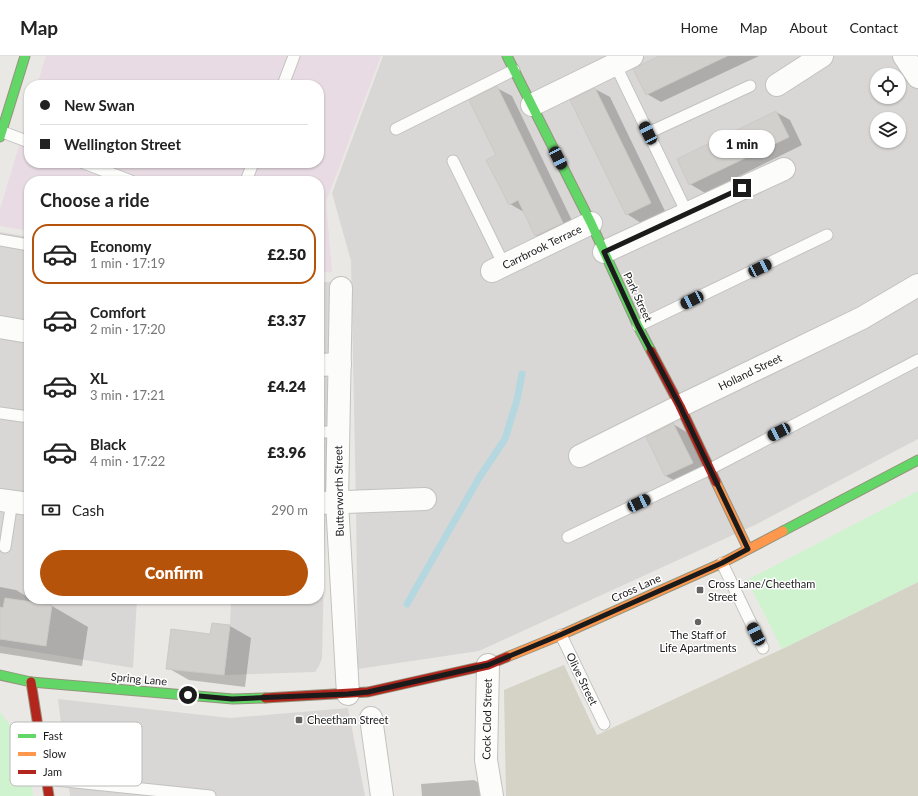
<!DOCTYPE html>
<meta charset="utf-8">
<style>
body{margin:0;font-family:Lato,sans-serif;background:#f2f2f2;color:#222;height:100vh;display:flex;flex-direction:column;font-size:15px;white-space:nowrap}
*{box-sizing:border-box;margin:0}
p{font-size:13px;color:#767676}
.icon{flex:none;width:22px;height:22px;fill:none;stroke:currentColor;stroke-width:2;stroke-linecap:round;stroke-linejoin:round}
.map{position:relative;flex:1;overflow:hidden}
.sheet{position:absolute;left:24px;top:120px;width:300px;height:428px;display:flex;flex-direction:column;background:#fff;border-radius:16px;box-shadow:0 1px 3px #0004}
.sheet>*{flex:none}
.banner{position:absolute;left:24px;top:24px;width:300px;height:88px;border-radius:16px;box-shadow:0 1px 3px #0004;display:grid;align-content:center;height:88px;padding:0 16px;background:#fff}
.controls{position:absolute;left:870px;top:12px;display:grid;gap:8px}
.controls a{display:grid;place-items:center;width:36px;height:36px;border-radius:50%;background:#fff;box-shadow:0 1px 3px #0004;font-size:20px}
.end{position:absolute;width:18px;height:18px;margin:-9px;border:5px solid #1b1b1b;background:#fff;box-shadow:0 0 0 2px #fff}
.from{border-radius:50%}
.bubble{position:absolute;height:28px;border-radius:14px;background:#fff;box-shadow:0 1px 3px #0004;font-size:13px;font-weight:800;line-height:28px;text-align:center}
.car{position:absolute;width:12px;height:24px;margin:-12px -6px;border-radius:5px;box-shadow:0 0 3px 1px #0007;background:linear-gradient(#222 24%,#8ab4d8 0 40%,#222 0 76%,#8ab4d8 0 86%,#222 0)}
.banner b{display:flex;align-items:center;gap:14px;height:38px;font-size:15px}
.banner b+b{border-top:1px solid #e0e0e0}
.banner i{width:10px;height:10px;background:#222}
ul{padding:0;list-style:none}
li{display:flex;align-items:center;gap:12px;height:60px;margin:0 8px 6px;padding:0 8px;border:2px solid transparent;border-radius:16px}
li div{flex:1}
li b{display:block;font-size:15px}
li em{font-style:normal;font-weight:800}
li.current{border-color:#b45309}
li>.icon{width:36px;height:36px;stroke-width:1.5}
h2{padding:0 16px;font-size:18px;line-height:48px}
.pay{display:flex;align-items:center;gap:10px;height:44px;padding:0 16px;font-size:15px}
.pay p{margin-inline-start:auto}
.action{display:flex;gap:8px;margin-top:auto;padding:8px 16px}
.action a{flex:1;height:46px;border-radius:24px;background:#b45309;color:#fff;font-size:16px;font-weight:800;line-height:46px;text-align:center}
header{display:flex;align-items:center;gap:24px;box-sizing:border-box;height:56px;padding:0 20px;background:#fff;border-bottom:1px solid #e0e0e0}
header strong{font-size:19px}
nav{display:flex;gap:22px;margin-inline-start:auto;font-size:14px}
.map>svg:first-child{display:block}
.residential{fill:#d9d7d5;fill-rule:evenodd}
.industrial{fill:#e8dbe3}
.construction{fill:#d4d3c5}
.park{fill:#cff3cf}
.parking{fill:#d8d7d6}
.shadow{fill:#0003}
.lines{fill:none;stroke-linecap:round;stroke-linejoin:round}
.stream{stroke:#b4d7e0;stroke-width:7}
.building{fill:#d2d0cc;stroke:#cdc9c5}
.lane-casing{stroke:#c2c2c0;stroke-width:13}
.street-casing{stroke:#c2c2c0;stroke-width:24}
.fast-casing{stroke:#93947c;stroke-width:11}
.slow-casing{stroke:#93947c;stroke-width:11}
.jam-casing{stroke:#93947c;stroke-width:11}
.lane{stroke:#fcfcfb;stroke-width:11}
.street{stroke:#fcfcfb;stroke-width:22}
.fast{stroke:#63d668;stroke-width:9}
.slow{stroke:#ff974d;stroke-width:9}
.jam{stroke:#b3261e;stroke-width:9}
.route{stroke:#1b1b1b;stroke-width:5}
.poi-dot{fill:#636361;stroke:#fff;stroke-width:1.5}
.labels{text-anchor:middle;stroke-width:3;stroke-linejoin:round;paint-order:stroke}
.street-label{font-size:11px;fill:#1b1b1b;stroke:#fff}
.poi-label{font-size:11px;fill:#1b1b1b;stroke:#fff;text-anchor:start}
.key{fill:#fff;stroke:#bbb;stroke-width:1}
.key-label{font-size:11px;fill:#1b1b1b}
</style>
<header>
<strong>Map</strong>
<nav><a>Home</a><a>Map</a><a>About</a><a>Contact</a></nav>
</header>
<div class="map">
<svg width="918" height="740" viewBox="0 0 918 740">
<rect width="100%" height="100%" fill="#eae8e4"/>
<g class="residential">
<path d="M383 0H918V383L757 468 479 595 358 613 356 449 351 205 332 137ZM877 19H899V41H877ZM877 63H899V85H877Z"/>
<polygon points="0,176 29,181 29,543 137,543 133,612 0,590"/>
<polygon points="319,226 331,226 322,602 319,610 315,616 224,619 230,569 231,544 225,543 319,543"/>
<polygon points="58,643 230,662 348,652 365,740 70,740"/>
</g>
<polygon class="industrial" points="46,0 381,0 326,146 332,216 319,216 319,125 29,125 29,175 0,170 0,153 29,57 29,107 319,107 319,29 37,29"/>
<polygon class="construction" points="918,526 918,740 506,740 504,634 564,609 597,679 782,593"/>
<g class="park">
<polygon points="918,435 918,526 782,593 747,524"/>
<polygon points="0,656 26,689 33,740 0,740"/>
</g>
<polygon class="parking" points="0,466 28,471 20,520 0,517"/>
<g class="shadow">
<polygon points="663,0 759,0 661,46 647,38"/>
<polygon points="497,32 512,40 577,175 551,188 536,179 524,156 510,148 498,99"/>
<polygon points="595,33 610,41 665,155 641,167 627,158"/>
<polygon points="776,56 790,64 802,89 705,137 690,128"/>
<polygon points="673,368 688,377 707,415 681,428 666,420 648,381"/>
<polygon points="0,531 16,534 39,548 52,550 88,571 82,610 0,597"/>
<polygon points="212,568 230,570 251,582 245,631 189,624 168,612 211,579"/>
<polygon points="474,724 501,740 422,740 421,728"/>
</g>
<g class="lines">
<polyline class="stream" points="407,548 479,422 505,383 517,344 522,318"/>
</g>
<g class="building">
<polygon points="659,0 727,0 646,39 633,13"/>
<polygon points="497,30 563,167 535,180 518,144 509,149 486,104 496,99 469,44"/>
<polygon points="595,32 651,147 626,159 570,44"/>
<polygon points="776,55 789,81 689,129 677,103"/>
<polygon points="673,367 693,407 665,420 646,381"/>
<polygon points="5,542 52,549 46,590 0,583 0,551 3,552"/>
<polygon points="212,567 230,569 224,619 166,613 171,573 210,578"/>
</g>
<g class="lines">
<g class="lane-casing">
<g id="lane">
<polyline points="615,8 687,157"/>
<polyline points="283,29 294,0"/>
<polyline points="396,73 514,14"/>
<polyline points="0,75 29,86"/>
<polyline points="648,77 750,30"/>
<polyline points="453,105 504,209"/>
<polyline points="84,107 131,125"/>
<polyline points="246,125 253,107"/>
<polyline points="0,184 29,189"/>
<polyline points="638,270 827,179"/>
<polyline points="0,357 29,361"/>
<polyline points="319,376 338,376"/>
<polyline points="568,481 710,413 918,304"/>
<polyline points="5,491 12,445"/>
<polyline points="722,507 763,592"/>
<polyline points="561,579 604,668"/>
<polyline points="46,723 210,740"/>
</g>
</g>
<g class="street-casing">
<g id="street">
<polyline points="904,0 918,21"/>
<polyline points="777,29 822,0"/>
<polyline points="532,49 632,0"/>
<polyline points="604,196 784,113"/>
<polyline points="492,215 591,167"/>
<polyline points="341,232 337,446 348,638"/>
<polyline points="0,271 29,276"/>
<polyline points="319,309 340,308"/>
<polyline points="580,400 680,350 862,262 918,229"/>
<polyline points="0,444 29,448"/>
<polyline points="319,447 425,443"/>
<polyline points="488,609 486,704 492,740"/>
<polyline points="371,662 382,740"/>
</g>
</g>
<g class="fast-casing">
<g id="fast">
<polyline points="507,0 591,167 638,270 651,295"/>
<polyline points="0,81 25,0"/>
<polyline points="783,475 918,404"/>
<polyline points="0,619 31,626 233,643 265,642"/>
</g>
</g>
<g class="slow-casing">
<g id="slow">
<polyline points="716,426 748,493"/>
<polyline points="507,601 561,579 722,507 783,475"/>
</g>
</g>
<g class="jam-casing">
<g id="jam">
<polyline points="651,295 680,350 716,426"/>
<polyline points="31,626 49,740"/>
<polyline points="265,642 368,636 488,609 507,601"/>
</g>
</g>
<use href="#lane" class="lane"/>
<use href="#street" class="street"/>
<use href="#fast" class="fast"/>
<use href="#slow" class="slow"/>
<use href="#jam" class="jam"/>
</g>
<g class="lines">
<polyline class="route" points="188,639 232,643 348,638 368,636 488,609 560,579 722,507 748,493 680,350 638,270 604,196 742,132"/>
</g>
<g class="poi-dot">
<rect x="696" y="530" width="8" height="8" rx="2"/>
<circle cx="698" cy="566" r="4"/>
<rect x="295" y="660" width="8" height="8" rx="2"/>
</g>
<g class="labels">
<g class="street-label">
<text transform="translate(542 191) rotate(-26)" y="4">Carrbrook Terrace</text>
<text transform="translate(638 241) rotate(65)" y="4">Park Street</text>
<text transform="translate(750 316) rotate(-26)" y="4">Holland Street</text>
<text transform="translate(339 435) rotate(-91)" y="4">Butterworth Street</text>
<text transform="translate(636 532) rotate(-24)" y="4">Cross Lane</text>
<text transform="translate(139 623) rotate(5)" y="4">Spring Lane</text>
<text transform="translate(582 623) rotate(64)" y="4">Olive Street</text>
<text transform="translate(487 663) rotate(-89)" y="4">Cock Clod Street</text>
</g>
<g class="poi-label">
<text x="708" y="532">Cross Lane/Cheetham<tspan x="708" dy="13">Street</tspan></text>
<text x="698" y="583" text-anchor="middle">The Staff of<tspan x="698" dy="13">Life Apartments</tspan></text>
<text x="307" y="668">Cheetham Street</text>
</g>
</g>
<rect x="10" y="666" width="132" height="64" rx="6" class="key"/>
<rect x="18" y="678" width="18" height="4" fill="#63d668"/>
<rect x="18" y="696" width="18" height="4" fill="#ff974d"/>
<rect x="18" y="714" width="18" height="4" fill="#b3261e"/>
<g class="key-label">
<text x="43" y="684">Fast</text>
<text x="43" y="702">Slow</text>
<text x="43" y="720">Jam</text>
</g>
</svg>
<div class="controls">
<a><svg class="icon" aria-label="locate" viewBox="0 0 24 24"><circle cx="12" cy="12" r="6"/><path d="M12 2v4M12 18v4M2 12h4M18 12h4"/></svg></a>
<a><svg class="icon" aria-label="layers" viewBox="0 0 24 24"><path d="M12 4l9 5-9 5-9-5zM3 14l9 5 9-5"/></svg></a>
</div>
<i class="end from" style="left:188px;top:639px"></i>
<i class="end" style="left:742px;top:132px"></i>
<div class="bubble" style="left:709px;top:74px;width:66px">1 min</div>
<i class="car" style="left:648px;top:77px;rotate:334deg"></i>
<i class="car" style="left:558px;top:102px;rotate:153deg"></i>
<i class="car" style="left:760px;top:212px;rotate:64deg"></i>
<i class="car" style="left:692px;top:244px;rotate:244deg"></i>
<i class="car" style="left:779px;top:376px;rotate:243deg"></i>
<i class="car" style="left:639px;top:447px;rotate:65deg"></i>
<i class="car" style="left:756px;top:578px;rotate:334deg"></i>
<div class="banner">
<b><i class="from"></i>New Swan</b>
<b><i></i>Wellington Street</b>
</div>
<section class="sheet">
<h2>Choose a ride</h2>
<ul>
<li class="current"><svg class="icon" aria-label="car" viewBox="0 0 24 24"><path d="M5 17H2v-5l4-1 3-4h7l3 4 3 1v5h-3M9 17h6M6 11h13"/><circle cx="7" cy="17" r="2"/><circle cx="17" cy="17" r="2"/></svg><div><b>Economy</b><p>1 min · 17:19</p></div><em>£2.50</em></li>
<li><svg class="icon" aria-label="car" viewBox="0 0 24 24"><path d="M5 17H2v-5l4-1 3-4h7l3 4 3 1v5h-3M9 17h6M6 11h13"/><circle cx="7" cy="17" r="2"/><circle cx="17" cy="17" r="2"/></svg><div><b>Comfort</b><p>2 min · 17:20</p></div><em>£3.37</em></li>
<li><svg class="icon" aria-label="car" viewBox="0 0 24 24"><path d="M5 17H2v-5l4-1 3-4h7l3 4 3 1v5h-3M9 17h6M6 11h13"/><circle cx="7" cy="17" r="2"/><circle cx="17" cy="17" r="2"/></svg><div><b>XL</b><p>3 min · 17:21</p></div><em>£4.24</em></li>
<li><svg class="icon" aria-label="car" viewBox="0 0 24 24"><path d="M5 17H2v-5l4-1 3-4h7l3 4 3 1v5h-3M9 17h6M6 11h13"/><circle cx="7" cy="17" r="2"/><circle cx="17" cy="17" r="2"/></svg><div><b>Black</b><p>4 min · 17:22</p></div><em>£3.96</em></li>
</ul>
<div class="pay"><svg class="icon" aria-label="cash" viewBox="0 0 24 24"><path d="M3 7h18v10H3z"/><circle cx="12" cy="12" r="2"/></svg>Cash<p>290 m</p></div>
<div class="action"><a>Confirm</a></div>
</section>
</div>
